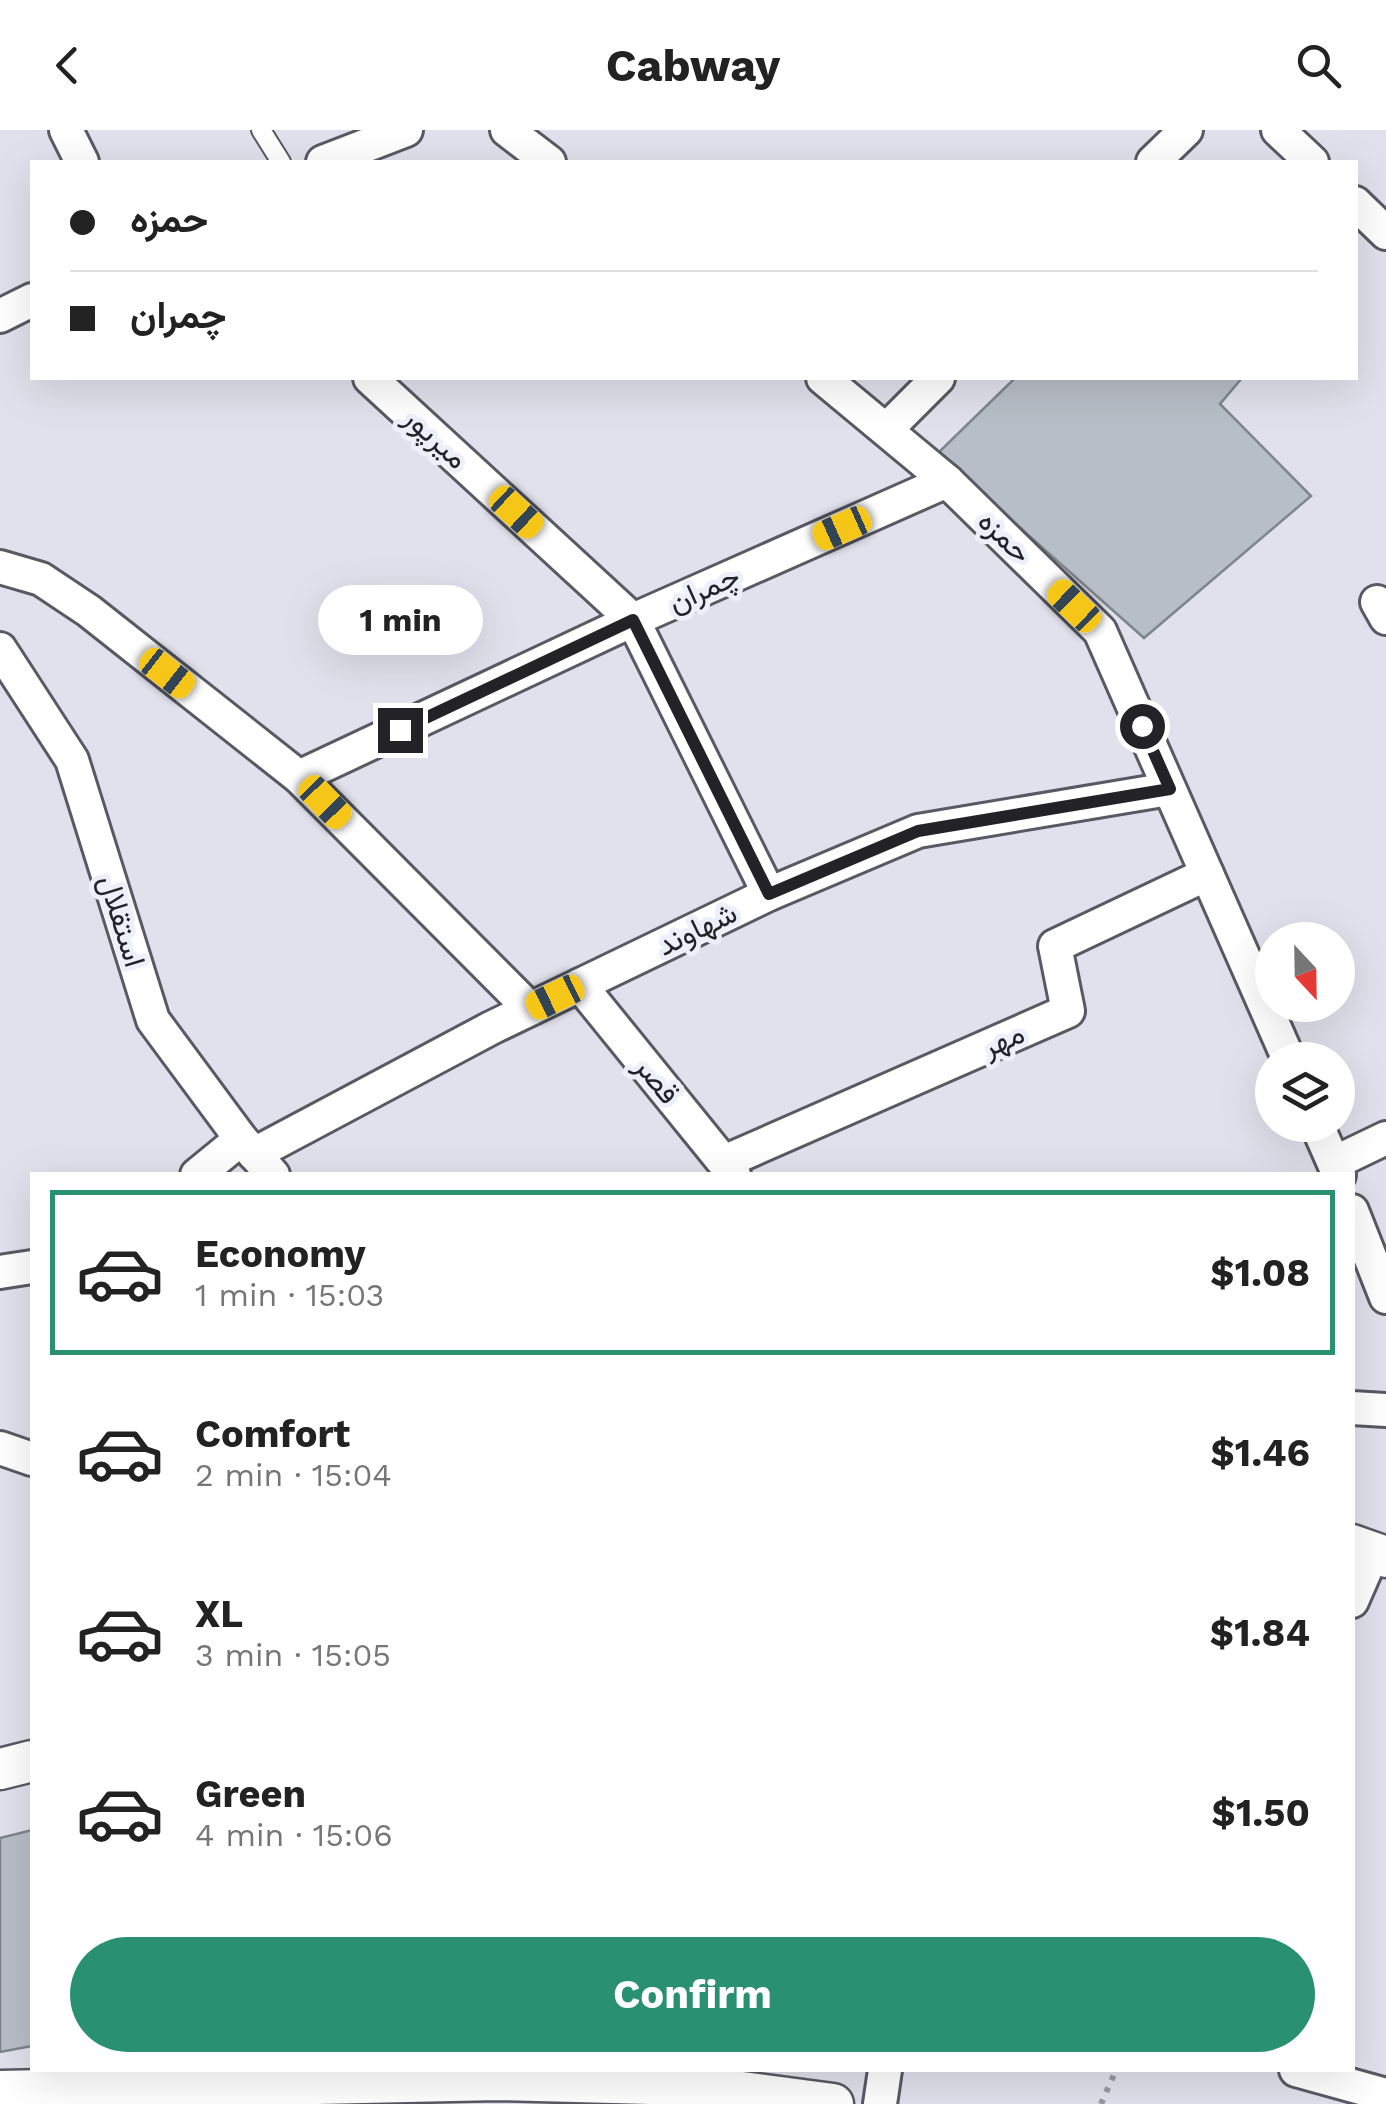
<!DOCTYPE html>
<meta charset="utf-8">
<style>
body{margin:0;font-family:"Work Sans",Vazirmatn,sans-serif;background:#f6f6f6;color:#222;height:100vh;display:flex;flex-direction:column;font-size:38px;white-space:nowrap}
*{box-sizing:border-box;margin:0}
p{font-size:32px;color:#767676}
.icon{flex:none;width:55px;height:55px;fill:none;stroke:currentColor;stroke-width:2;stroke-linecap:round;stroke-linejoin:round}
.map{position:relative;flex:1;overflow:hidden}
.details{position:absolute;left:30px;top:1042px;width:1325px;height:900px;display:flex;flex-direction:column;background:#fff;border-radius:0px;box-shadow:0 10px 40px #0002}
.details>*{flex:none}
.top-card{position:absolute;left:30px;top:30px;width:1328px;height:220px;border-radius:0px;box-shadow:0 10px 40px #0002;display:grid;align-content:center;height:220px;padding:0 40px;background:#fff}
.needle{width:65px;rotate:158deg}
.tools{position:absolute;left:1255px;top:792px;display:grid;gap:20px}
.tools a{display:grid;place-items:center;width:100px;height:100px;border-radius:50%;background:#fff;box-shadow:0 10px 40px #0002;font-size:50px}
.end{position:absolute;width:45px;height:45px;margin:-22px;border:12px solid #232327;background:#fff;box-shadow:0 0 0 5px #fff}
.from{border-radius:50%}
.bubble{position:absolute;height:70px;border-radius:35px;background:#fff;box-shadow:0 10px 40px #0002;font-size:32px;font-weight:700;line-height:70px;text-align:center}
.car{position:absolute;width:30px;height:60px;margin:-30px -15px;border-radius:12px;box-shadow:0 0 8px 2px #0007;background:linear-gradient(#f5c518 24%,#345 0 40%,#f5c518 0 76%,#345 0 86%,#f5c518 0)}
.top-card b{display:flex;align-items:center;gap:35px;height:95px;font-size:38px}
.top-card b+b{border-top:2px solid #e0e0e0}
.top-card i{width:25px;height:25px;background:#222}
ul{padding:18px 0 0;list-style:none}
li{display:flex;align-items:center;gap:30px;height:165px;margin:0 20px 15px;padding:0 20px;border:5px solid transparent;border-radius:0px}
li div{flex:1}
li b{display:block;font-size:38px}
li em{font-style:normal;font-weight:700}
li.active{border-color:#29916f}
li>.icon{width:90px;height:90px;stroke-width:1.5}
.button{display:flex;gap:20px;margin-top:auto;padding:20px 40px}
.button a{flex:1;height:115px;border-radius:60px;background:#29916f;color:#fff;font-size:40px;font-weight:700;line-height:115px;text-align:center}
header{display:flex;justify-content:space-between;align-items:center;height:130px;padding:0 40px;background:#fff;font-size:45px;font-weight:700}
.map>svg:first-child{display:block}
.building{fill:#b8bec7;stroke:#7f858d;stroke-width:2.5}
.lines{fill:none;stroke-linecap:round;stroke-linejoin:round}
.service-casing{stroke:#585962;stroke-width:22}
.minor-casing{stroke:#585962;stroke-width:38}
.tertiary-casing{stroke:#585962;stroke-width:45}
.path{stroke:#9999a2;stroke-width:6;stroke-dasharray:5 8;stroke-linecap:butt}
.service{stroke:#fff;stroke-width:18}
.minor{stroke:#fff;stroke-width:32}
.tertiary{stroke:#fff;stroke-width:40}
.route{stroke:#232327;stroke-width:12}
.labels{text-anchor:middle;stroke-width:10;stroke-linejoin:round;paint-order:stroke}
.street-label{font-size:30px;fill:#232327;stroke:#edeffa}
</style>
<header><svg class="icon" aria-label="back" viewBox="0 0 24 24"><path d="M15 5l-7 7 7 7"/></svg>Cabway<svg class="icon" aria-label="search" viewBox="0 0 24 24"><circle cx="10" cy="10" r="6"/><path d="M15 15l6 6"/></svg></header>
<div class="map">
<svg width="1386" height="1974" viewBox="0 0 1386 1974">
<rect width="100%" height="100%" fill="#e0e1ec"/>
<g class="building">
<polygon points="1015,248 1242,248 1220,274 1311,366 1144,508 937,324"/>
<polygon points="32,1700 32,1916 0,1922 0,1708"/>
</g>
<g class="lines">
<g class="service-casing">
<polyline id="service" points="261,0 281,32"/>
</g>
<g class="minor-casing">
<g id="minor">
<polyline points="66,0 82,32"/>
<polyline points="507,0 549,32"/>
<polyline points="1278,0 1312,32"/>
<polyline points="323,32 406,0"/>
<polyline points="1153,32 1186,0"/>
<polyline points="1355,73 1386,103"/>
<polyline points="0,186 32,170"/>
<polyline points="370,248 633,490 769,764"/>
<polyline points="823,248 947,351 1100,501 1289,930"/>
<polyline points="888,298 938,248"/>
<polyline points="0,437 41,449 89,481 299,647 530,879"/>
<polyline points="1377,472 1386,488"/>
<polyline points="0,519 72,630 153,890 241,1009 273,1045"/>
<polyline points="299,647 633,490 947,351"/>
<polyline points="580,855 734,1045"/>
<polyline points="1317,995 1339,1045"/>
<polyline points="254,1024 491,898 769,764 918,701 1169,659"/>
<polyline points="724,1032 1068,881 1055,816 1207,744"/>
<polyline points="1334,1033 1386,1008"/>
<polyline points="197,1045 241,1009"/>
<polyline points="1352,1081 1386,1167"/>
<polyline points="0,1142 32,1137"/>
<polyline points="1352,1278 1386,1280"/>
<polyline points="0,1318 32,1329"/>
<polyline points="1352,1471 1373,1423"/>
<polyline points="1296,1940 1386,1965"/>
<polyline points="880,1974 885,1940"/>
</g>
</g>
<g class="tertiary-casing">
<g id="tertiary">
<polyline points="1352,1415 1386,1427"/>
<polyline points="0,1639 32,1631"/>
<polyline points="0,1961 498,1950 689,1955 833,1974"/>
</g>
</g>
<polyline class="path" points="1101,1974 1116,1940"/>
<use href="#service" class="service"/>
<use href="#minor" class="minor"/>
<use href="#tertiary" class="tertiary"/>
</g>
<g class="lines">
<polyline class="route" points="400,600 633,490 769,764 918,701 1170,659 1142,596"/>
</g>
<g class="labels">
<g class="street-label">
<text transform="translate(436 308) rotate(43)" y="10">میرپور</text>
<text transform="translate(1005 407) rotate(44)" y="10">حمزه</text>
<text transform="translate(704 459) rotate(-24)" y="10">چمران</text>
<text transform="translate(122 791) rotate(73)" y="10">استقلال</text>
<text transform="translate(697 799) rotate(-26)" y="10">شهاوند</text>
<text transform="translate(1003 910) rotate(-24)" y="10">مهر</text>
<text transform="translate(657 950) rotate(51)" y="10">قصر</text>
</g>
</g>
</svg>
<div class="tools">
<a><svg class="needle" viewBox="-14 -14 28 28"><path d="M0-13l5 13h-10z" fill="#e53935"/><path d="M0 13l5-13h-10z" fill="#767676"/></svg></a>
<a><svg class="icon" aria-label="layers" viewBox="0 0 24 24"><path d="M12 4l9 5-9 5-9-5zM3 14l9 5 9-5"/></svg></a>
</div>
<i class="end from" style="left:1142px;top:596px"></i>
<i class="end" style="left:400px;top:600px"></i>
<div class="bubble" style="left:318px;top:455px;width:165px">1 min</div>
<i class="car" style="left:516px;top:382px;rotate:133deg"></i>
<i class="car" style="left:842px;top:398px;rotate:246deg"></i>
<i class="car" style="left:1074px;top:476px;rotate:314deg"></i>
<i class="car" style="left:167px;top:543px;rotate:128deg"></i>
<i class="car" style="left:325px;top:672px;rotate:136deg"></i>
<i class="car" style="left:555px;top:867px;rotate:244deg"></i>
<div class="top-card">
<b><i class="from"></i>حمزه</b>
<b><i></i>چمران</b>
</div>
<section class="details">
<ul>
<li class="active"><svg class="icon" aria-label="car" viewBox="0 0 24 24"><path d="M5 17H2v-5l4-1 3-4h7l3 4 3 1v5h-3M9 17h6M6 11h13"/><circle cx="7" cy="17" r="2"/><circle cx="17" cy="17" r="2"/></svg><div><b>Economy</b><p>1 min · 15:03</p></div><em>$1.08</em></li>
<li><svg class="icon" aria-label="car" viewBox="0 0 24 24"><path d="M5 17H2v-5l4-1 3-4h7l3 4 3 1v5h-3M9 17h6M6 11h13"/><circle cx="7" cy="17" r="2"/><circle cx="17" cy="17" r="2"/></svg><div><b>Comfort</b><p>2 min · 15:04</p></div><em>$1.46</em></li>
<li><svg class="icon" aria-label="car" viewBox="0 0 24 24"><path d="M5 17H2v-5l4-1 3-4h7l3 4 3 1v5h-3M9 17h6M6 11h13"/><circle cx="7" cy="17" r="2"/><circle cx="17" cy="17" r="2"/></svg><div><b>XL</b><p>3 min · 15:05</p></div><em>$1.84</em></li>
<li><svg class="icon" aria-label="car" viewBox="0 0 24 24"><path d="M5 17H2v-5l4-1 3-4h7l3 4 3 1v5h-3M9 17h6M6 11h13"/><circle cx="7" cy="17" r="2"/><circle cx="17" cy="17" r="2"/></svg><div><b>Green</b><p>4 min · 15:06</p></div><em>$1.50</em></li>
</ul>
<div class="button"><a>Confirm</a></div>
</section>
</div>
